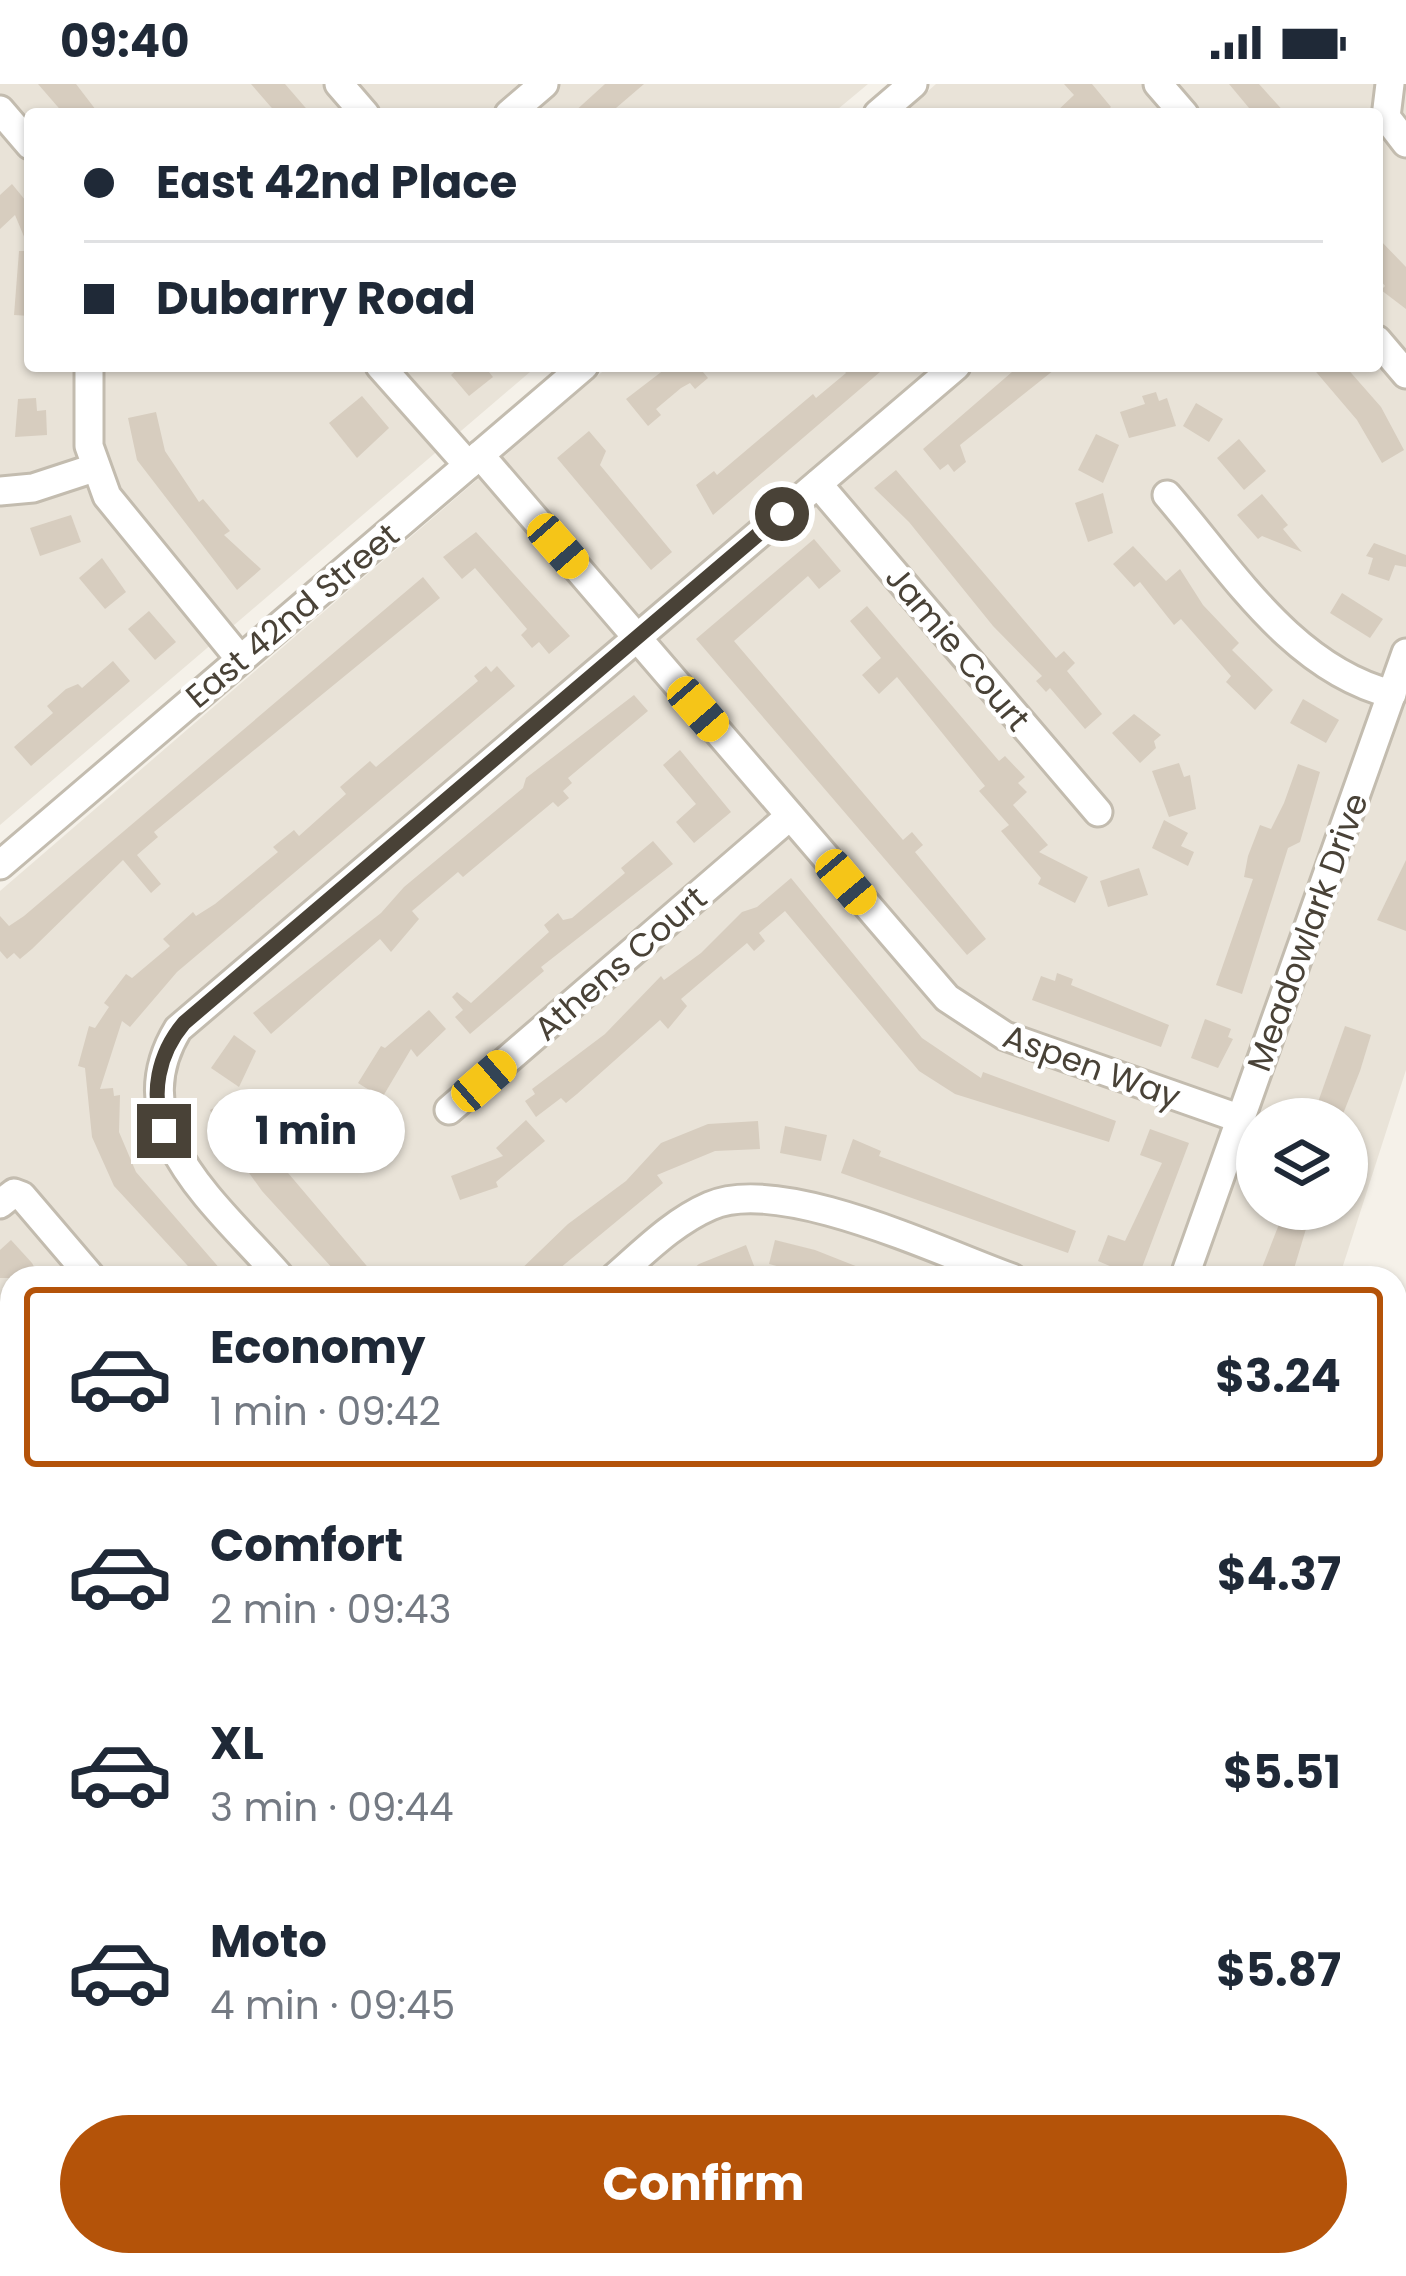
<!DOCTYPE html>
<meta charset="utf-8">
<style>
body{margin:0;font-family:Poppins,sans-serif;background:#f6f6f7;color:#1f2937;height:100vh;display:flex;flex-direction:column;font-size:45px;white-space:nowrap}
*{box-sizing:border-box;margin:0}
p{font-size:39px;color:#747a83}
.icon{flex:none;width:66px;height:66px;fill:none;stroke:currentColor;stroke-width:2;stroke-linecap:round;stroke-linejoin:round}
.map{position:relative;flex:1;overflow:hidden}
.details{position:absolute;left:0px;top:1182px;width:1407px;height:1011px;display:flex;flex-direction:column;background:#fff;border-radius:36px 36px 0 0;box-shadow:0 3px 9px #0004}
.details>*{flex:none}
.hud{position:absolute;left:24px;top:24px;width:1359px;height:264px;border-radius:12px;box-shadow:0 3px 9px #0004;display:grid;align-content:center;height:264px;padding:0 60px;background:#fff}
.buttons{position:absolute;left:1236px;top:1014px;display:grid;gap:24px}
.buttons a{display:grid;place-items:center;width:132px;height:132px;border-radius:50%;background:#fff;box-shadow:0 3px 9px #0004;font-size:60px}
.end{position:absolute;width:54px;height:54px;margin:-27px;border:15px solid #494237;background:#fff;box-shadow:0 0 0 6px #fff}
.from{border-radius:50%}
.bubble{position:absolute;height:84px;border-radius:42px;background:#fff;box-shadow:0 3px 9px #0004;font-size:39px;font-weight:700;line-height:84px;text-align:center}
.car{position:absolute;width:36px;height:72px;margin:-36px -18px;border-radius:15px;box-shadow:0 0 9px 3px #0007;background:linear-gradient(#f5c518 24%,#345 0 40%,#f5c518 0 76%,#345 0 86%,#f5c518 0)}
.hud b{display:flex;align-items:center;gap:42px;height:114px;font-size:45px}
.hud b+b{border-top:3px solid #e0e1e3}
.hud i{width:30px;height:30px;background:#1f2937}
ul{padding:21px 0 0;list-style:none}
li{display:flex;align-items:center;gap:36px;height:180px;margin:0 24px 18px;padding:0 36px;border:6px solid transparent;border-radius:12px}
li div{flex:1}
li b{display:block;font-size:45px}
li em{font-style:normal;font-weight:700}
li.active{border-color:#b45309}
li>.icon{width:108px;height:108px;stroke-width:1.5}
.button{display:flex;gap:24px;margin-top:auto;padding:24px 60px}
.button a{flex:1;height:138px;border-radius:72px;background:#b45309;color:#fff;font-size:48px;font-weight:700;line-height:138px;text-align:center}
.status{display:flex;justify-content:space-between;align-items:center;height:84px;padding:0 60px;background:#fff;direction:ltr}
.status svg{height:33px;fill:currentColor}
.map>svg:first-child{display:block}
.residential{fill:#e9e3d8;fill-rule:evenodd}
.building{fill:#d7cdbf}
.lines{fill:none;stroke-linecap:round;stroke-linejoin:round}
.minor-casing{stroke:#c3bcaf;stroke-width:33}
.minor{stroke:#fff;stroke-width:27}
.route{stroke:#494237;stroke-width:15}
.labels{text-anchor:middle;stroke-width:9;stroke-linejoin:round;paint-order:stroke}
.street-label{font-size:33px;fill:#494237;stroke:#fff}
</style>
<div class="status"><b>09:40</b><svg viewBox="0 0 49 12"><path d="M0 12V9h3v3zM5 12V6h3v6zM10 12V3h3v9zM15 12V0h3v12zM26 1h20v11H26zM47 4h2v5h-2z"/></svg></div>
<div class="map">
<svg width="1406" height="2192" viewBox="0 0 1406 2192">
<rect width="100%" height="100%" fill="#f5f1e9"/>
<g class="residential">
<polygon points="0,0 868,0 832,30 30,30 30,282 537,282 0,741"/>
<path d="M936 0H1406V986L1339 1194H12V2181H672L681 2192H0V807L609 282H1377V30H902ZM1257 1035H1347V1125H1257Z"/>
<polygon points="1395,1436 1406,1449 1406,1803 1395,1790"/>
<polygon points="1395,2086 1406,2099 1406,2192 849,2192 857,2181 1395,2181"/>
</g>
<g class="building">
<polygon points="38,0 76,0 99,30 64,30"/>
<polygon points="251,0 285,0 311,30 277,30"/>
<polygon points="605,0 644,0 609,30 572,30"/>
<polygon points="1064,0 1092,0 1111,23 1103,30 1054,30 1074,11"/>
<polygon points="1229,0 1259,0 1286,30 1254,30"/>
<polygon points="12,100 30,122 30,167 15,131 0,145 0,111"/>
<polygon points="1377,153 1406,183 1406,225 1381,206 1385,202 1377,192"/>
<polygon points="19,167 30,167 30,232 14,231"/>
<polygon points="461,282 484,282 493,293 469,312 451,291"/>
<polygon points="669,282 698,282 708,294 695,305 690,299 681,304 656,325 661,331 648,342 626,315"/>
<polygon points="840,282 887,282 713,431 696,401 714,387 717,391 813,310 816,314 846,289"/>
<polygon points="1019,282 1059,282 960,361 966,378 954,388 948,380 940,386 923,365"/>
<polygon points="1311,282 1345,282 1381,323 1404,366 1382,379 1357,336"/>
<polygon points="1156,308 1159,317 1167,314 1176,342 1129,354 1120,328 1145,320 1142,312"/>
<polygon points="362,312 389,344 357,374 329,339"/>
<polygon points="36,314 37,327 46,326 47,351 15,353 18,315"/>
<polygon points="1196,319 1223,335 1209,358 1183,342"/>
<polygon points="156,328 165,367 199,418 203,415 230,447 224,451 261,485 237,506 137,376 128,334"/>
<polygon points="589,347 606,367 600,381 672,468 651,486 557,374"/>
<polygon points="1096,350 1119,361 1103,399 1078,386"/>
<polygon points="1239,355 1266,387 1244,406 1217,374"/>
<polygon points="896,386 1056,574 1064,567 1075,579 1067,587 1102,630 1085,645 1050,604 1046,608 1036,597 1042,592 993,542 909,438 874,404"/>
<polygon points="1103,409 1113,449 1088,458 1075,419"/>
<polygon points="1262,410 1288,441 1283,445 1302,468 1262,452 1258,455 1237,431"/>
<polygon points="71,431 81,458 40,472 30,444"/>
<polygon points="476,448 570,552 549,570 539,558 532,564 521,551 527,545 475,484 462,495 443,473"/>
<polygon points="814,455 841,487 819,505 808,492 734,557 903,756 912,748 923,761 915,768 986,855 967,871 696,555"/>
<polygon points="1374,459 1406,471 1406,483 1395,481 1389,497 1368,490 1373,474 1366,472"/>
<polygon points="1133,462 1166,497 1180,485 1203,521 1239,559 1232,566 1273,606 1255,626 1226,598 1231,592 1181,535 1174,541 1140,498 1134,503 1113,480"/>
<polygon points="102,474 126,508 105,525 79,494"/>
<polygon points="423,493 440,514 154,748 158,753 137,771 161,800 151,809 123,776 32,865 20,875 14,869 7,875 0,867 0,832 9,842 24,832"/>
<polygon points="1342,509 1383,535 1370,554 1330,529"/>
<polygon points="867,522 999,677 1005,672 1025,693 1018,699 1027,708 1013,721 1048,761 1039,768 1088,793 1075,819 1038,800 1041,794 1001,747 1009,741 979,707 985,702 897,593 879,610 862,591 881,574 850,537"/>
<polygon points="149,527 176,558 155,576 128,545"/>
<polygon points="113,577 130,597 31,682 14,663 53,629 47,622 66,605 78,600 82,604"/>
<polygon points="486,582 491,588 497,582 515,602 177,888 130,943 122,937 100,1005 113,1004 114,1012 120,1011 119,1048 136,1088 228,1194 199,1194 114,1102 92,1053 85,984 78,982 89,942 95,944 109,923 104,919 126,890 132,894 170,862 163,855 193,828 196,832 215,820 278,768 273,763 294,746 299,752 346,710 340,703 370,677 376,683 478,597 474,592"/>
<polygon points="634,611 648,627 568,694 572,699 563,707 569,714 558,723 553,718 463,793 458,788 412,827 419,835 391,868 380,855 271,950 253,929 381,829 404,803 523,704 526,694"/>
<polygon points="1303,615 1339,636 1326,659 1290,639"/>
<polygon points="1134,630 1161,651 1154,657 1156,664 1140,679 1112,649"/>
<polygon points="680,666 731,728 694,759 676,738 696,720 663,681"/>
<polygon points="1179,679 1184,693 1190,691 1196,725 1169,733 1152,687"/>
<polygon points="1298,680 1320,688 1300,758 1288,764 1242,910 1216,901 1253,795 1244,793 1248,772 1260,741 1271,745 1284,719"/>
<polygon points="1164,736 1188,749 1181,762 1194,768 1188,782 1152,764"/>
<polygon points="653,757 673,780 541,883 544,887 470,950 455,933 463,926 452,913 457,908 471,919 549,848 544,841 558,829 563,836 572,834 625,789 621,784"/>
<polygon points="1406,776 1406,847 1377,836"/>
<polygon points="1139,784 1148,811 1108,823 1100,797"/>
<polygon points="791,794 922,954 981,994 983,988 1116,1037 1109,1058 955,1010 919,987 785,827 759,849 765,857 754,867 747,859 681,915 687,922 668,945 660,936 577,1010 566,1019 561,1014 536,1033 525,1017 535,1010 532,1005 605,950 661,892 664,896 701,869 742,828 757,823"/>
<polygon points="1057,889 1073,895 1071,901 1169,941 1161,963 1032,916 1041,892 1055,897"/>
<polygon points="429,926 446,945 417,973 411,965 382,1014 358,999 381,962 385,964"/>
<polygon points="1205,935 1231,945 1228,953 1233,955 1218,984 1191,974"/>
<polygon points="1345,942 1371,951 1360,987 1341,1035 1312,1035"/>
<polygon points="234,951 256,967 239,1003 211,984"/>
<polygon points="235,1013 261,1064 274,1064 287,1080 283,1083 377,1194 327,1194 334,1186 262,1107 224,1054 210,1026"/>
<polygon points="389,1031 395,1063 370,1072 365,1057 356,1060 350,1046"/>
<polygon points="526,1036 545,1057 496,1098 498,1103 460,1116 451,1092 503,1072 496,1064"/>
<polygon points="758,1037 760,1065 715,1067 657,1091 663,1099 548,1194 512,1194 568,1140 626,1097 661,1059 708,1040"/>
<polygon points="785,1042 827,1051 821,1077 780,1069"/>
<polygon points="1150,1045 1189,1059 1138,1194 1098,1177 1108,1151 1125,1157 1162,1079 1140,1071"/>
<polygon points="853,1055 881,1067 879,1072 1076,1147 1068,1169 841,1089"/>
<polygon points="1285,1125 1312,1125 1293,1188 1304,1194 1258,1194"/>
<polygon points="11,1156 32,1179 40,1194 0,1194 0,1166"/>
<polygon points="775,1156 815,1166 886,1194 823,1194 769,1180"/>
<polygon points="746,1161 756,1187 737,1194 682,1194 699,1180"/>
</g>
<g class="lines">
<g class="minor-casing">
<g id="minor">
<polyline points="339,0 365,30"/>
<polyline points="1158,0 1184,30"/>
<polyline points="1390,0 1386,33 1406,59"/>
<polyline points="0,26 30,61"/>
<polyline points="509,30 544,0"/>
<polyline points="878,30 913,0"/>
<polyline points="1377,256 1406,290"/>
<polyline points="89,282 89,362 107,412 240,575"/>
<polyline points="380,282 468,381"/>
<polyline points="480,371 947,914 1005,952 1241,1035"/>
<polyline points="818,400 1098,728"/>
<polyline points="0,407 33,404 94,384"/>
<path d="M1167 411C1231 485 1292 585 1392 610"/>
<polyline points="0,781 584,282"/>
<polyline points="449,1026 790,732"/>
<polyline points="0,1120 14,1109 22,1112 92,1194"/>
<path d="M281 1194C220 1123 117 1045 178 945L956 282"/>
<path d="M614 1194C644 1168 673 1138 710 1122 780 1091 940 1168 1012 1194"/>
<polyline points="1184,1194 1406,569"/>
<polyline points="0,1484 12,1498"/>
<polyline points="0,1654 12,1643"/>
<polyline points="1395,1671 1406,1687"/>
<polyline points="0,1825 12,1839"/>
<polyline points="307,2181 317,2192"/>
<polyline points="1056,2181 1058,2192"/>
<polyline points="1196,2181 1206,2192"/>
<polyline points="1350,2181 1360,2192"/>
<polyline points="858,2192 868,2181"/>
</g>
</g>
<use href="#minor" class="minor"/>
</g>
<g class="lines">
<path class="route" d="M164 1047C150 1010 158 970 184 939L782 430"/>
</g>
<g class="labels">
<g class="street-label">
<text transform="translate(292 531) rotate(-40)" y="12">East 42nd Street</text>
<text transform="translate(958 564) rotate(50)" y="12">Jamie Court</text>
<text transform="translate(1307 848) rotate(-70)" y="12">Meadowlark Drive</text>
<text transform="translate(620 879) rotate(-41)" y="12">Athens Court</text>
<text transform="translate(1092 982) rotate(20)" y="12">Aspen Way</text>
</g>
</g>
</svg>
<div class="buttons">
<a><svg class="icon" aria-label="layers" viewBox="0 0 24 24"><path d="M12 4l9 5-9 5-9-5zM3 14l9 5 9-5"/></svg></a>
</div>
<i class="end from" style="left:782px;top:430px"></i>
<i class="end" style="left:164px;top:1047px"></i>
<div class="bubble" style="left:207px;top:1005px;width:198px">1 min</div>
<i class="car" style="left:558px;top:462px;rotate:139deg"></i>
<i class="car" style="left:698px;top:625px;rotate:139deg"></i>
<i class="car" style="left:846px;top:798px;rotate:140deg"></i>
<i class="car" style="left:484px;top:997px;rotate:49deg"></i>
<div class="hud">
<b><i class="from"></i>East 42nd Place</b>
<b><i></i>Dubarry Road</b>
</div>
<section class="details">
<ul>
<li class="active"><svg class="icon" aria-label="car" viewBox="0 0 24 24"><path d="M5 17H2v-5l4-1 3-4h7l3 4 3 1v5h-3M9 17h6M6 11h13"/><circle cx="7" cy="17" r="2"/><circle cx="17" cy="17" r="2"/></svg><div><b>Economy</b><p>1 min · 09:42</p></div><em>$3.24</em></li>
<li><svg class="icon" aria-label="car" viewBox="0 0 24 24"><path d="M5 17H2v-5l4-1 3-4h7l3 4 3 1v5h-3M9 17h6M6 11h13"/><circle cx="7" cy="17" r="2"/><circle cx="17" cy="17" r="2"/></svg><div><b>Comfort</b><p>2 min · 09:43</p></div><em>$4.37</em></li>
<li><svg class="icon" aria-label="car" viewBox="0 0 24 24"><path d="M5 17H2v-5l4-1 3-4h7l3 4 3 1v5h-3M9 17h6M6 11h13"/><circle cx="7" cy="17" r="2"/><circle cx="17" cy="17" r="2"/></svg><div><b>XL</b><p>3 min · 09:44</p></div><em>$5.51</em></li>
<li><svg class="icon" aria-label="car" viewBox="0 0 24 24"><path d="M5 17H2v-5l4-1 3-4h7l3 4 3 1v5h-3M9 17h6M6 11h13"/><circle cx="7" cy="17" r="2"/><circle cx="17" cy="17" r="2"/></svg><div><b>Moto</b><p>4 min · 09:45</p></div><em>$5.87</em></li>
</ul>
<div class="button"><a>Confirm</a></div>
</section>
</div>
